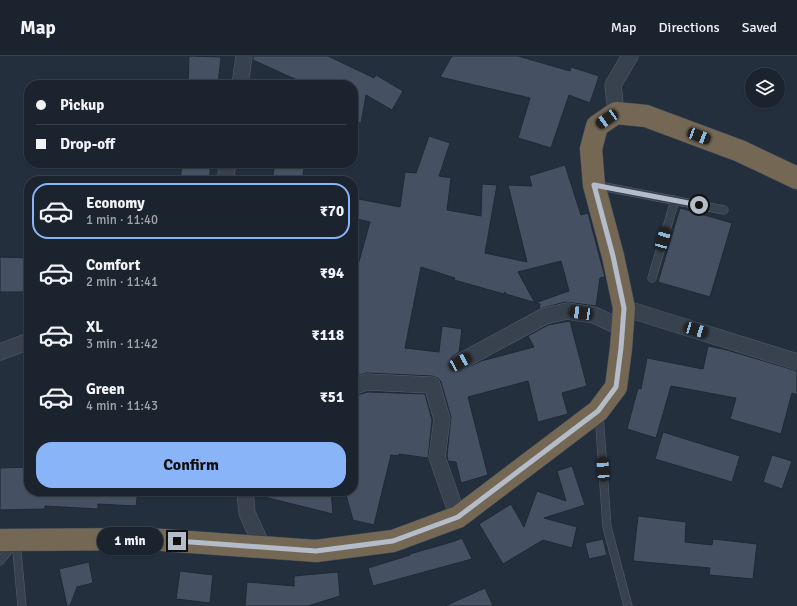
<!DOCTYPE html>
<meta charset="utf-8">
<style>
body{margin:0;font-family:Signika,sans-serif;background:#282f3a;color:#f1f3f6;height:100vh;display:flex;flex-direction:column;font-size:15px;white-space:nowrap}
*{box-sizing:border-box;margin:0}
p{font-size:13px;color:#a0a4aa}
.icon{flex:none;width:22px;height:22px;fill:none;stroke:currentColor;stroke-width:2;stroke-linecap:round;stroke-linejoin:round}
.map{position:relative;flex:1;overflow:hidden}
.panel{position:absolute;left:24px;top:120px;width:334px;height:320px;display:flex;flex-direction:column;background:#1b232e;border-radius:16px;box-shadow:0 1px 3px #0004,0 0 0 1px #39404a}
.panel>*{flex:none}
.banner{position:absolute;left:24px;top:24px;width:334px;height:88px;border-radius:16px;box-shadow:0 1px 3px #0004,0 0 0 1px #39404a;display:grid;align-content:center;height:88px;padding:0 12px;background:#1b232e}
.fabs{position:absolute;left:745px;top:12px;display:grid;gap:8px}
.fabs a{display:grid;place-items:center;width:40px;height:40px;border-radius:50%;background:#1b232e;box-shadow:0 1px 3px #0004,0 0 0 1px #39404a;font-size:20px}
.end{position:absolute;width:18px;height:18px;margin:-9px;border:5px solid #b4bcc9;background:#111;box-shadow:0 0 0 2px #111}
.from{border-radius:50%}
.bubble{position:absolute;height:28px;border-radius:14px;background:#1b232e;box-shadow:0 1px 3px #0004,0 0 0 1px #39404a;font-size:13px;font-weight:800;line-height:28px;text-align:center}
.car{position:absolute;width:12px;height:24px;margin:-12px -6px;border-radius:5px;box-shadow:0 0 3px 1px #0007;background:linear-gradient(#222 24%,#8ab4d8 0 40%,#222 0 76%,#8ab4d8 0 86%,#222 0)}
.banner b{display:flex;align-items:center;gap:14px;height:38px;font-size:15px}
.banner b+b{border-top:1px solid #39404a}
.banner i{width:10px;height:10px;background:#f1f3f6}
ul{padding:7px 0 0;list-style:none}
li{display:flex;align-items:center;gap:12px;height:56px;margin:0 8px 6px;padding:0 4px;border:2px solid transparent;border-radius:16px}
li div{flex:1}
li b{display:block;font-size:15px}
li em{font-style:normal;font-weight:800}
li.on{border-color:#8ab4f8}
li>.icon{width:36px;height:36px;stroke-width:1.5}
.action{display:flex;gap:8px;margin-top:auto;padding:8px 12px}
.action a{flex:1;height:46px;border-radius:16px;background:#8ab4f8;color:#111;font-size:16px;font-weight:800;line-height:46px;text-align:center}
header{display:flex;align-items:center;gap:24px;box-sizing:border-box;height:56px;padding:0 20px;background:#1b232e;border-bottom:1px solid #39404a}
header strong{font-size:19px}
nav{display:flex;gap:22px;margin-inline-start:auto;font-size:14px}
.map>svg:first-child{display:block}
.building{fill:#455162;stroke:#1f2835;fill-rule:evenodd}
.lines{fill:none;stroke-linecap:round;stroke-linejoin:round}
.lane-casing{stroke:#565f6c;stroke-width:9}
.street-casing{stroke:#565f6c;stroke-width:17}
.highway-casing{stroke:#434c59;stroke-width:23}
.lane{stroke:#38414e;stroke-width:8}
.street{stroke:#38414e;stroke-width:16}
.highway{stroke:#746855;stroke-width:22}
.route{stroke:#b4bcc9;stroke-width:5}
</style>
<header>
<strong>Map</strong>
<nav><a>Map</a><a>Directions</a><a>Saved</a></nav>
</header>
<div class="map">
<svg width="797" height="550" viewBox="0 0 797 550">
<rect width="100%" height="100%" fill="#242f3e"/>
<g class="building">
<polygon points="189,0 221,1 218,29 188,29"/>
<polygon points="253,0 328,0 374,22 376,19 403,35 392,54 366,39 361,67 353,66 353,29 308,29 253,4"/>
<polygon points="452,0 518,0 570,15 571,11 599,20 590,47 569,39 551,92 518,82 530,42 440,21"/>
<path d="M429 80 450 87 439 120 451 122 447 154 481 160 482 128 497 129 485 197 527 206 508 129 532 130 529 120 565 109 581 159 588 157 605 221 600 222 596 250 565 246 539 253 540 248 506 238 505 236 504 238 454 224 455 222 421 211 405 292 439 296 442 270 462 273 459 296 452 301 451 305 452 311 455 314 460 315 481 305 534 291 528 280 548 269 570 265 587 330 562 337 568 358 538 366 528 325 468 341 488 419 461 427 456 406 448 405 447 400 451 361 441 326 438 322 432 320 366 317 353 321V215L356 216 370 166 353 162V142L400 151 405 116 416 117ZM561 205 569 235 535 247 518 216Z"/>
<polygon points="182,107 211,107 209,125 180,125"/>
<polygon points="275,107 305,107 302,125 272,125"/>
<polygon points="680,152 732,167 710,241 658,226"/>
<polygon points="0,201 29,202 29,236 0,236"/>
<polygon points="708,290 727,294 797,315 797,339 792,337 781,378 730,363 736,342 671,330 656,382 627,373 638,332 641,333 647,302 703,313"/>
<polygon points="368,336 425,338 432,364 428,402 399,398 399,400 391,399 374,469 353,464 345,435 353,435 353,340"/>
<polygon points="663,376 740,400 732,426 655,403"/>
<polygon points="772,399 792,405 782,433 763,426"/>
<polygon points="572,410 585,449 544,462 577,471 572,492 543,484 503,508 479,468 511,448 524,471 537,435 566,445 557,415"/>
<polygon points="29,411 29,435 138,435 136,450 98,448 98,453 45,450 45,453 0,454 0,412"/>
<polygon points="261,435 331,435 333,458 260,440"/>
<polygon points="638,460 686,466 685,486 712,489 713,483 757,488 753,523 709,519 710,512 633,505"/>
<polygon points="462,482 472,503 373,530 368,512 410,499 410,498 455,485"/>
<polygon points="603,483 607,499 589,503 585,487"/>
<polygon points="89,506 93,527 77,531 70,550 67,550 59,513"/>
<polygon points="180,515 213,519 210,547 176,543"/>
<polygon points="338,516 340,540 308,550 245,550 247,526 294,530 294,520"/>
<polygon points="485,532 493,550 445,550"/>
</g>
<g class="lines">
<g class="lane-casing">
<g id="lane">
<polyline points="595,129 724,154"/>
<polyline points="652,222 675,144"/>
<polyline points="599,358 607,471 628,550"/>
<polyline points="16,485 22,550"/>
<polyline points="0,505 15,486"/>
</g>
</g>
<g class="street-casing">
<g id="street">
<polyline points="240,29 244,0"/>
<polyline points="616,57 613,29 630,0"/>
<polyline points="225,125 228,107"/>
<polyline points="624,252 797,306"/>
<polyline points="0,296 29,285"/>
<polyline points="460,306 545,260 567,255 594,259 622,272"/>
<polyline points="353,331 366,326 432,329 442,363 437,401 458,461"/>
<polyline points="245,435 247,457 263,492"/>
</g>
</g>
<g class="highway-casing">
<polyline id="highway" points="0,484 148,483 316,495 393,485 458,461 598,355 616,331 621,292 624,252 613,200 594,129 591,93 597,70 616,57 646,60 740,95 797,122"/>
</g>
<use href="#lane" class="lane"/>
<use href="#street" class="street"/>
<use href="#highway" class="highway"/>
</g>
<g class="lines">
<polyline class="route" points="177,485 316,495 393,485 458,461 598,355 616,331 621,292 624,252 613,200 594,129 699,149"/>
</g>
</svg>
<div class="fabs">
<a><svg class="icon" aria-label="layers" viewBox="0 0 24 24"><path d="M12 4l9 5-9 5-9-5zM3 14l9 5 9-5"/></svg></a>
</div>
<i class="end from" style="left:699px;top:149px"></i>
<i class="end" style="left:177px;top:485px"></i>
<div class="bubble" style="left:97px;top:471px;width:66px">1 min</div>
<i class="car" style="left:607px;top:63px;rotate:236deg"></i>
<i class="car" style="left:699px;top:80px;rotate:111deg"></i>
<i class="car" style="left:663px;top:183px;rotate:16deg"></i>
<i class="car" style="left:581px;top:257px;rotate:278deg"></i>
<i class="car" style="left:696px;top:274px;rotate:107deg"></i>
<i class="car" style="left:460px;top:306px;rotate:61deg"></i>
<i class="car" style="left:603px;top:413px;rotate:356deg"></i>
<div class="banner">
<b><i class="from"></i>Pickup</b>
<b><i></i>Drop-off</b>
</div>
<section class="panel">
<ul>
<li class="on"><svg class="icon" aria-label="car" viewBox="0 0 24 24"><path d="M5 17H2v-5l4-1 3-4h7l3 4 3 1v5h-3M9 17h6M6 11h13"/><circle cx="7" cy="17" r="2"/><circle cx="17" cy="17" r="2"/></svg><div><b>Economy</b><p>1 min · 11:40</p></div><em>₹70</em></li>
<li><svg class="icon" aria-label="car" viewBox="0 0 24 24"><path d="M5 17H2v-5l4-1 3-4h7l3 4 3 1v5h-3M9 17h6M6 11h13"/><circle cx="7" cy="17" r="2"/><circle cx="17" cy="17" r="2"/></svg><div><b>Comfort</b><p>2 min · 11:41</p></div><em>₹94</em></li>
<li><svg class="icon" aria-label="car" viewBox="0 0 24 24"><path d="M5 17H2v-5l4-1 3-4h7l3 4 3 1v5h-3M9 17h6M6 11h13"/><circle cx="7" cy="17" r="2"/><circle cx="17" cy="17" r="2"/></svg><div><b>XL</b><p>3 min · 11:42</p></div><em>₹118</em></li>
<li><svg class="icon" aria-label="car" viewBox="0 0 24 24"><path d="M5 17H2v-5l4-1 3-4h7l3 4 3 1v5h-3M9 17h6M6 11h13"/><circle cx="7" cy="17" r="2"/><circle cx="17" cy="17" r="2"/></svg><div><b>Green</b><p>4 min · 11:43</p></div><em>₹51</em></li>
</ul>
<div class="action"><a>Confirm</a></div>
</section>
</div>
